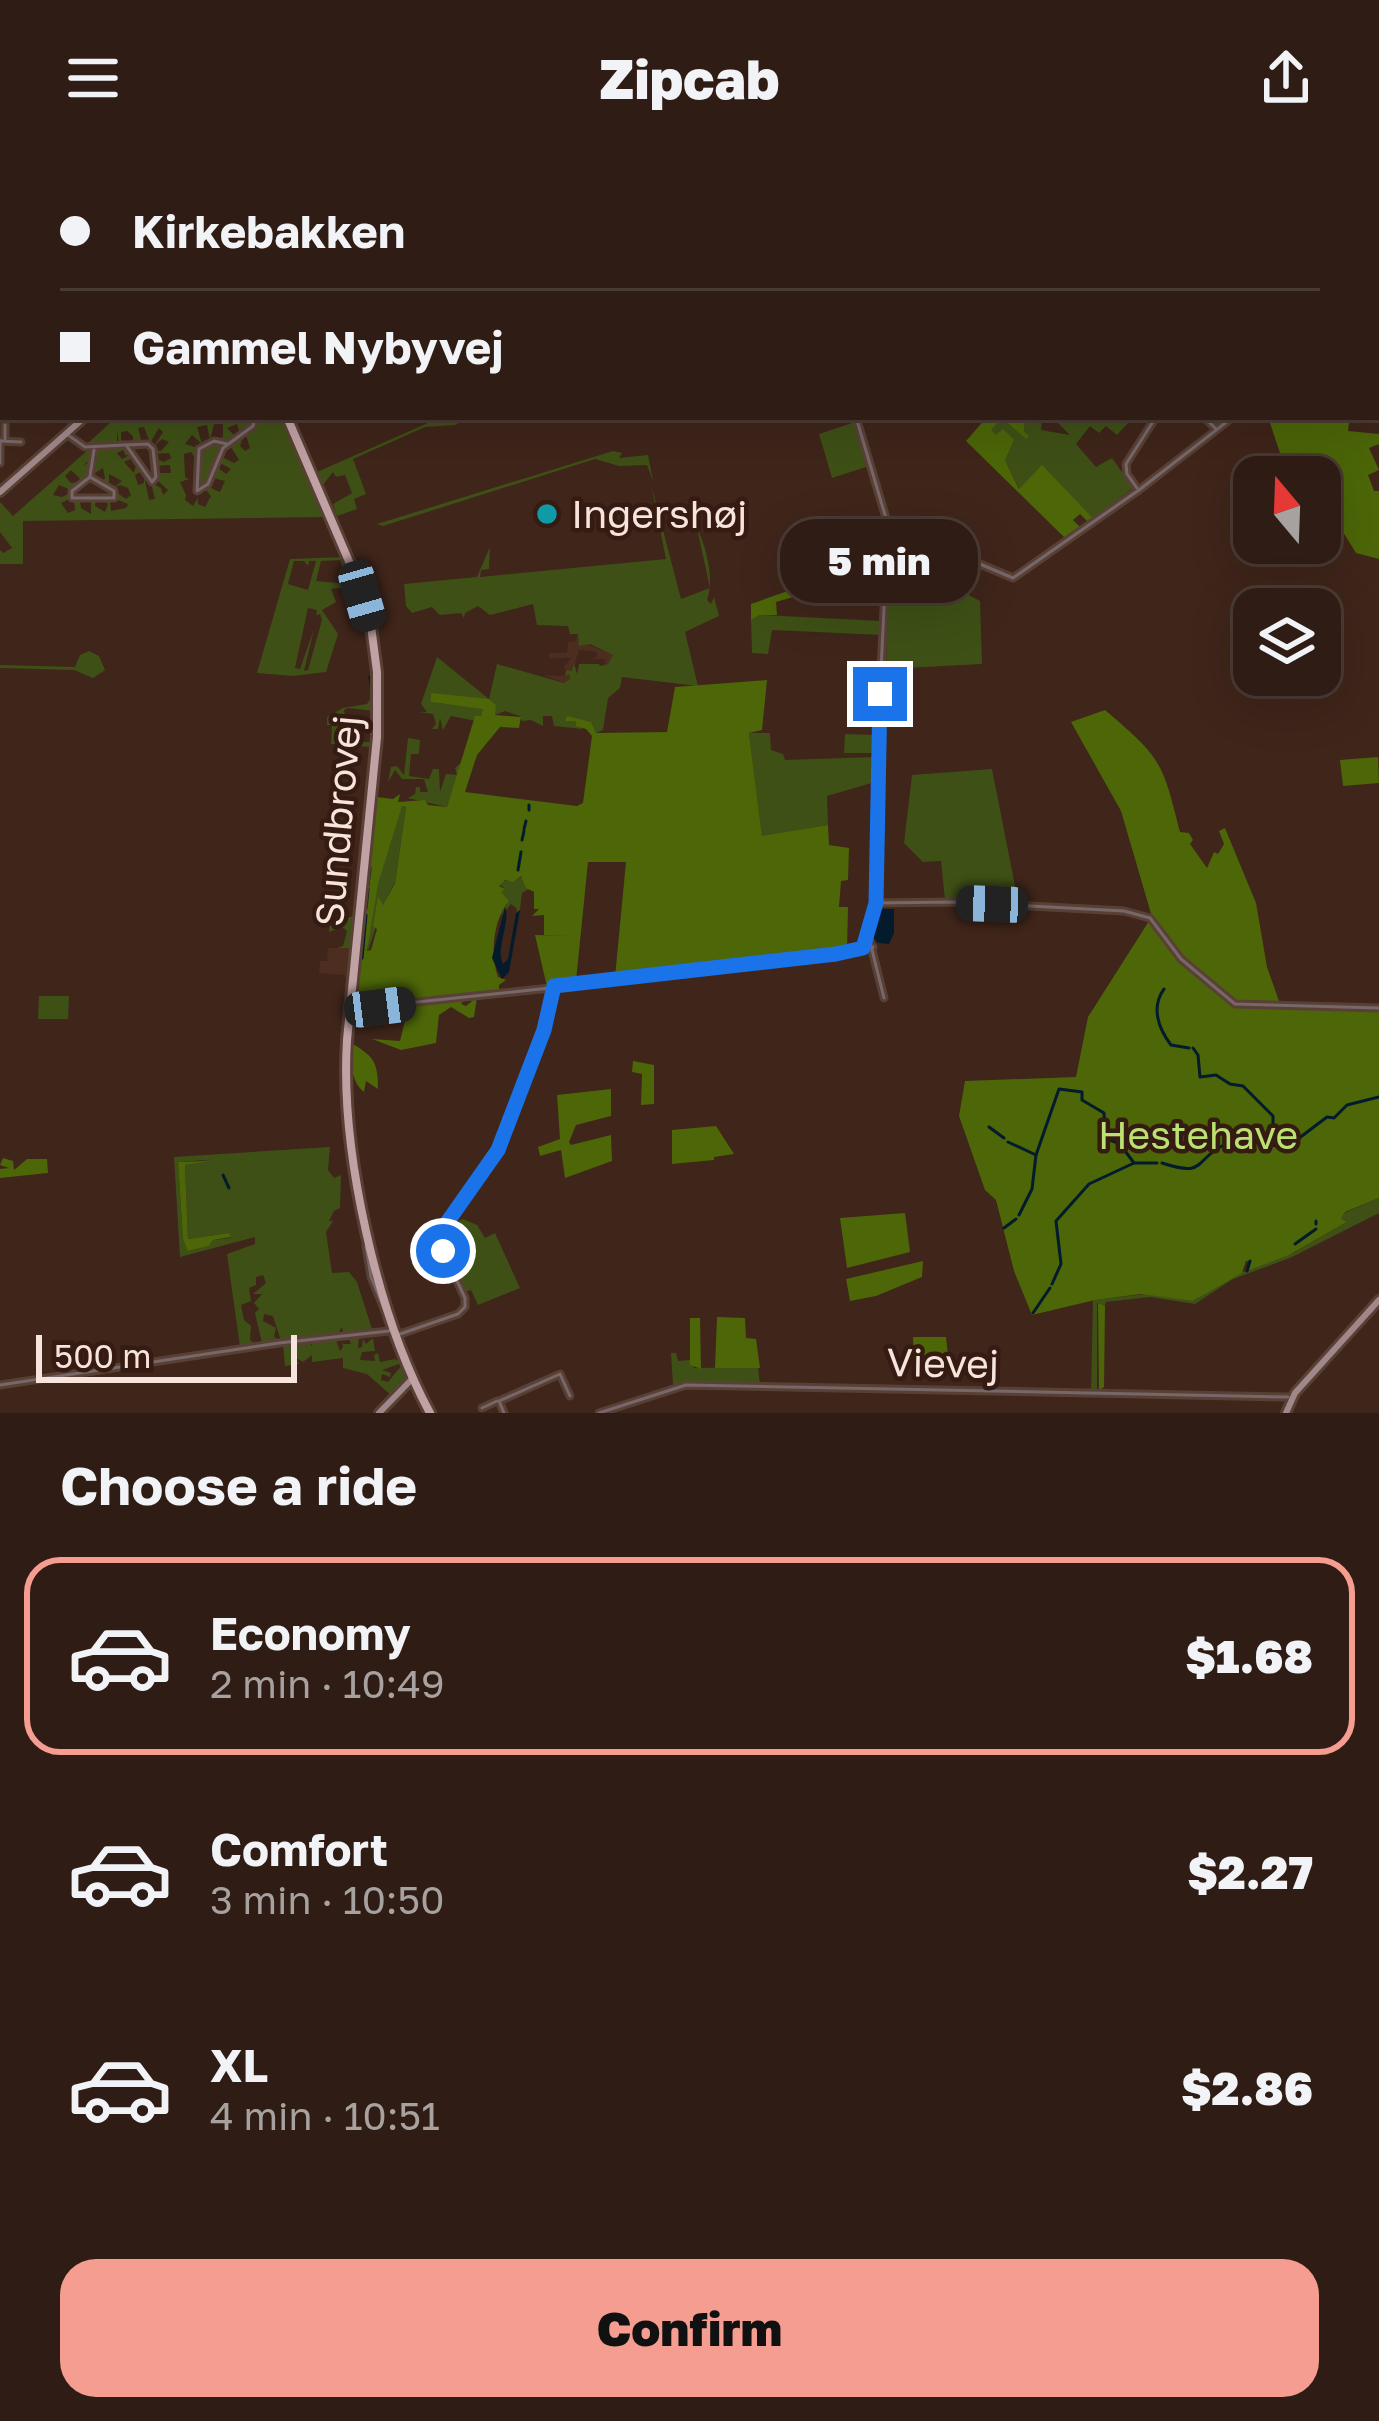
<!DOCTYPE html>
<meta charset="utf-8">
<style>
body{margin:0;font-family:"Golos Text",sans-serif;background:#3b2922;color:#f1f3f6;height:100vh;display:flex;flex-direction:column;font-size:45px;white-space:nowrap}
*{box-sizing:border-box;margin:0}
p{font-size:39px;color:#a7a1a0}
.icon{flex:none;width:66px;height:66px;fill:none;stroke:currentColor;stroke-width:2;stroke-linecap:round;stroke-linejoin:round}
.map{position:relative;height:1257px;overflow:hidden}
.details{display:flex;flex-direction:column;background:#2f1c14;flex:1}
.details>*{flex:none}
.banner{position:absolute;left:0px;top:0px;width:1380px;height:264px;box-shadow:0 12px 48px #0002,0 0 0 3px #4a3a34;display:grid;align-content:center;height:264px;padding:0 60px;background:#2f1c14}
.needle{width:78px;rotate:341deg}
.controls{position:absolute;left:1233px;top:300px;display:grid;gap:24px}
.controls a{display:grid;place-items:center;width:108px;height:108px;border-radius:24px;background:#2f1c14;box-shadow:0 12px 48px #0002,0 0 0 3px #4a3a34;font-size:60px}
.scale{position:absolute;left:36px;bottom:30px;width:261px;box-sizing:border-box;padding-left:12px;border:6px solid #f6e4dd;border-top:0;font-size:33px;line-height:42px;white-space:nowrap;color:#f6e4dd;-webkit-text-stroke:9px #351b11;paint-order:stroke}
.end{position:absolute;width:54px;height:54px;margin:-27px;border:15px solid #1a73e8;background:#fff;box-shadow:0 0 0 6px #fff}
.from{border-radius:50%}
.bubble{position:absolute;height:84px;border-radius:36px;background:#2f1c14;box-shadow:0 12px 48px #0002,0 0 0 3px #4a3a34;font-size:39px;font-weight:800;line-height:84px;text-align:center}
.car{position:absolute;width:36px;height:72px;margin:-36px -18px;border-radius:15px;box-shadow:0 0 9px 3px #0007;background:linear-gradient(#222 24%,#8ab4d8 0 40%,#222 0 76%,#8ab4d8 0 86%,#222 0)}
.banner b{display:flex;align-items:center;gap:42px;height:114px;font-size:45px}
.banner b+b{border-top:3px solid #4a3a34}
.banner i{width:30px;height:30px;background:#f1f3f6}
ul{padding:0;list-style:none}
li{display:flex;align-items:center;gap:36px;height:198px;margin:0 24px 18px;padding:0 36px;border:6px solid transparent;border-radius:36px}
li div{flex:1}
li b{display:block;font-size:45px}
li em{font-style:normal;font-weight:800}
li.current{border-color:#f59d90}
li>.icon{width:108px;height:108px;stroke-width:1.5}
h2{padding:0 60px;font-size:54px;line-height:144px}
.action{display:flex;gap:24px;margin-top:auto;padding:24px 60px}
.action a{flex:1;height:138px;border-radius:36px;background:#f59d90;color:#111;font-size:48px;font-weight:800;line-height:138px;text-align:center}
header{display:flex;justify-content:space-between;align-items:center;height:156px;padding:0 60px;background:#2f1c14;font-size:54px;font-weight:800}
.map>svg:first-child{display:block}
.built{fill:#4c2d1f}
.green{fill:#3e5016;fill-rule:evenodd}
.forest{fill:#4c6608;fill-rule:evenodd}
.water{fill:#041b2d}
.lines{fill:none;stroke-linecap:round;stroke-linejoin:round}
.stream{stroke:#041b2d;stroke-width:3}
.ferry{stroke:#8ec5f3;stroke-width:3;stroke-dasharray:15 12;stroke-linecap:butt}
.street-casing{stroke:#594035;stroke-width:9}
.secondary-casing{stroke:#594035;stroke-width:12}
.primary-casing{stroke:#594035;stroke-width:14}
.street{stroke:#776769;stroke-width:3}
.secondary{stroke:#a0888a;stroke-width:6}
.primary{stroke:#c0a1a4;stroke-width:8}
.route{stroke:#1a73e8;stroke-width:15}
.culture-dot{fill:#0f9aa8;stroke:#351b11;stroke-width:4.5}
.labels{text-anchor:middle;stroke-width:9;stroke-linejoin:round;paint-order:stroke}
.poi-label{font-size:39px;fill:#f6e4dd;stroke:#351b11;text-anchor:start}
.street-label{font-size:39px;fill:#f6e4dd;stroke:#351b11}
.park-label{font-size:39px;fill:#bae172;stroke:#351b11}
</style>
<header><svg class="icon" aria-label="menu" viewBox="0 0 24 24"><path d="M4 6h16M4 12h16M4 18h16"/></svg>Zipcab<svg class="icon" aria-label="share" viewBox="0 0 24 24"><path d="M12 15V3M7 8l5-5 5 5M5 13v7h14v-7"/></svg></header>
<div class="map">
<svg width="1379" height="1257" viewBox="0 0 1379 1257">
<rect width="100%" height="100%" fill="#3f251a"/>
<g class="built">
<polygon points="577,478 591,490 612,498 612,505 623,499 626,505 605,508 605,503 589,503 597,501 597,496 579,494 570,523 565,527 542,519 565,520 568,514 563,512 571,502 549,502 549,497 567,497 568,486 576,485"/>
<polygon points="328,792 352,792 349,824 343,819 319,817 320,805 327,805"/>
</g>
<g class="green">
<polygon points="192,261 253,261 254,265 240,278 237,268 227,272 236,281 226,286 217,283 223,281 223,268 214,268 210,284 207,269 197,271 202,288 192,279 185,288 198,292 195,302 191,296 184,298 185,321 189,323 180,326 186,339 204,336 186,339 185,344 193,350 198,342 198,348 205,351 211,340 205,333 210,327 211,332 220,336 225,325 213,322 216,310 226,318 231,313 220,307 220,300 234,307 239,304 231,291 223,297 224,293 243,281 240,290 245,295 250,292 246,279 256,270 257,261 283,261 327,361 23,365 23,408 0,408 0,394 3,397 12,392 0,376 0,346 13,360 89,293 91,302 83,310 91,305 89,319 81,324 71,314 65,320 71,327 79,326 71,334 59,329 53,339 62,341 70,337 71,342 61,347 68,357 75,354 74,344 80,344 81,352 91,358 91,346 85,343 96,343 95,350 105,356 108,348 100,343 110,345 111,355 126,352 128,348 118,344 116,336 126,343 131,339 128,332 120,329 112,333 122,325 109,318 109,332 100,327 105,322 103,312 95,317 97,324 92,318 98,294 124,290 130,296 126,300 123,294 117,297 122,303 132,298 134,301 124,306 134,317 137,305 142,315 135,319 138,329 144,327 144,320 149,344 155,343 151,327 161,332 163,339 168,334 157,324 156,317 171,317 170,309 155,310 154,302 164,306 171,302 169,297 154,298 154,294 161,295 169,286 162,283 154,290 163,276 159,272 150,287 144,271 138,272 142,287 133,287 133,280 127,275 121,276 121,284 128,287 119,288 117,275 117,288 81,287 87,288 110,267"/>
<polygon points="464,261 470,261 455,269 425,271 353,303 366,338 354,343 357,353 337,360 333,348 352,337 345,319 336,321 333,316 322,330 317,316 428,267 454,266"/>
<polygon points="1025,261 1042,261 1041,274 1070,279 1052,261 1119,261 1128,267 1117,279 1106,270 1099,277 1090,270 1076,288 1096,311 1112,302 1133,332 1093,362 1042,310 1020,334 990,274 1002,262 1024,276"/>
<polygon points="855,266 869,310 832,322 819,278"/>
<polygon points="215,286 224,290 203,332 197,333 199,295"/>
<polygon points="613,295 622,297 619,302 648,299 653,325 647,309 619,310 595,303 383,370 377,368"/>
<path d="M651 328 681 443 710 432 697 372C708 395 714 426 707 444L711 448 714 441 719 460 685 476 698 530 622 521 620 532 608 542 603 574 596 577 590 566 574 563 583 573 554 570 552 560H543V570L531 564 522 565 520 560 505 555 495 559V548L488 543 438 547 484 552 481 560H475L476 565 451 560 443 574 440 562 438 573H432L436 568 433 558 419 556H427L421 548 437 501 489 543 497 508 564 527 570 523 569 518 565 520 566 514 572 515 574 507 577 518 579 508H599L596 502 600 510 608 508 613 499 590 488 579 490 578 478H570L568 470 537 469 533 448 490 459 478 450 465 457 464 462 461 457 440 459 432 451 412 457 406 450 404 428 477 421 490 391 489 413 481 414 480 421 666 403Z"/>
<polygon points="895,372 947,400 931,420 980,445 982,508 886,513 890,373"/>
<path d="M345 401 356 430 331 433 336 446 322 454 338 478 326 516 293 520 257 517 290 403ZM340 404 347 428 316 425 321 405ZM294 405H304L308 410 309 405H316L308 434 288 428ZM308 452 317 454 316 459 320 458 322 464 308 514 304 515 314 473 300 513 295 512Z"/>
<polygon points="760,459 882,465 882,479 772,474 768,498 752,497 751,464"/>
<polygon points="89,495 99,500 105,514 93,522 74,514 0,512 0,509 75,511 80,499"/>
<path d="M369 521H375L376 541 371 548 375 579 351 808 352 792H337L343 790 347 775 342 771 329 776 330 766 354 760 371 591 331 588 332 569H327V561L343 552 367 548 372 540ZM348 552 374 555 370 586H348L353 570 346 567 344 554Z"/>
<polygon points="749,577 770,577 771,594 783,598 785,604 874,601 875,626 827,640 828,669 762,681"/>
<polygon points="845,578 876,579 875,597 844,597"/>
<polygon points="408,582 420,584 419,598 411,598 409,620 429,623 433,613 439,613 440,636 446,618 457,619 455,612 462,606 447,651 408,642 415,638 416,631 420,631 420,636 428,636 424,623 402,623 395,614 388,626 391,611 397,610 404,619"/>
<polygon points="992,613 1018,745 945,744 941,705 923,706 904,687 912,619"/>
<path d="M402 650 406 651 395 726 383 749 368 795C366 767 386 677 402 650Z"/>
<polygon points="522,720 529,733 522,737 520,754 516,757 517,753 511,748 500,761 508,746 500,736 504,732 498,727 511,723 514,726"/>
<polygon points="39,840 69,840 68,863 38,863"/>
<path d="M330 991 328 1014 334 1022 341 1019 340 1052 334 1055 329 1065H333L326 1076 332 1117 349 1116 357 1126 372 1173 343 1176 342 1171 338 1177 281 1185 273 1160 264 1158 263 1165 276 1172 274 1180 278 1185 262 1187 255 1157 259 1153 254 1147 262 1138H253L266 1127 263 1119 256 1121V1129L249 1132 251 1145 241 1149 244 1164 251 1170 250 1184 255 1188 240 1191 227 1098 255 1088V1081L180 1101 174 1001ZM208 1004 185 1009 188 1083 229 1077 231 1082 213 1084 209 1090 189 1095 183 1083 178 1006Z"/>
<polygon points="1379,1042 1379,1057 1290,1102 1233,1123 1195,1148 1150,1141 1106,1146 1105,1150 1097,1147 1097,1233 1145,1236 1091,1235 1093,1144 1146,1138 1194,1145 1232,1120 1293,1097 1347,1066 1341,1062 1342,1058"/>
<polygon points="463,1063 477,1069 485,1082 495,1077 520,1132 478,1149 471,1134 465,1136 447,1100 447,1070"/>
<path d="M347 1179H359L358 1192 362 1191 363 1183 366 1188 373 1182 375 1195 362 1196 360 1204 375 1205 374 1199 378 1197 380 1206 395 1203 402 1207 382 1214 391 1217 390 1221 382 1218 381 1224 388 1226 402 1209C413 1222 401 1230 392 1240L367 1218 343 1212V1202L312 1206V1199L303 1206 296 1202 299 1208 285 1210 283 1188 308 1184 312 1190 313 1185 335 1181 340 1195 343 1191 341 1180 343 1188H351Z"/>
<polygon points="671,1197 676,1197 678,1205 690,1204 694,1212 758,1211 760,1229 673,1229"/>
</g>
<g class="forest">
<polygon points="987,261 1025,261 1024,276 1029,280 1026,283 1002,262 991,274 996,279 1003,273 1014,284 1005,304 1019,333 1042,309 1093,362 1088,366 1080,358 1073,364 1081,372 1066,383 966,285"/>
<polygon points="1268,261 1365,261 1349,267 1348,275 1379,278 1379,288 1369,292 1379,314 1368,319 1374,335 1379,335 1379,403 1356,397 1343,376 1320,379 1320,321 1288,321"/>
<polygon points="799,431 800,439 776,446 777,459 760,459 751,464 751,448"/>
<path d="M767 524 762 574 749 577 762 680 828 669 829 689 849 692 848 724 841 725 839 751H848L847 795 615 821 626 706H588L576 825 547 831 535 779 570 780 544 779V759L532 760 539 753H534V736L526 732 521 720 514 726 505 724 499 730 505 733 501 736 509 745C493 764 490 798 498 821L506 824 499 829V836L466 842 461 848 466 850 477 841 474 861 469 862 451 851 439 859 436 887 401 894 372 883 400 885 409 848 356 851 377 641 393 643 400 638 398 646 425 644 428 649 447 651 475 560H481L483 553 431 546V537L489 543 496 549 495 559 521 561 519 572 500 571 477 599 465 636 577 650 583 647 592 580 586 573 576 570V565H565L567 560 591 566 596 577 667 576 675 531ZM402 650 406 651 395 727 383 749 378 740 373 770 377 773 371 794 367 795 378 728Z"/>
<path d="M1105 554C1161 602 1162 604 1180 676L1189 677 1193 684 1190 688 1207 712 1214 696 1218 698 1224 688 1219 675 1225 672 1256 747 1267 811 1280 848H1244L1229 842 1181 801 1152 761 1121 655 1071 566Z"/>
<polygon points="1378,601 1379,627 1343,630 1340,604"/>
<polygon points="1149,765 1180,804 1230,848 1379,854 1379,1042 1345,1056 1341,1062 1347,1066 1289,1099 1247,1115 1250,1105 1246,1105 1242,1117 1193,1145 1141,1138 1095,1144 1032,1159 1014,1115 996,1044 985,1034 959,960 965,925 1076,921 1088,861"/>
<path d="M353 888C374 901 378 906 378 933L366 925 364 936C350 925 351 905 353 888Z"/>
<polygon points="633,905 654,909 654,948 641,949 642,918 632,916"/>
<polygon points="611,933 611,960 576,969 569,986 571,989 611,979 612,1005 565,1022 561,994 540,1000 538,991 560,983 557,939"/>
<polygon points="716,970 734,998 714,1001 714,1004 672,1008 672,974"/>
<polygon points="3,1002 13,1005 14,1014 27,1003 47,1003 48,1017 0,1022 0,1013 9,1012 0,1009"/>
<polygon points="209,1005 185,1009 188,1083 229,1077 231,1081 213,1084 209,1090 188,1095 183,1083 178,1006"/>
<polygon points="905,1057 910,1096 847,1112 840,1062"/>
<polygon points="923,1105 922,1121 876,1140 850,1145 846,1123"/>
<polygon points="1098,1147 1105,1150 1104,1231 1099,1234"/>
<polygon points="717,1161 745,1162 746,1182 756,1183 760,1212 715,1212"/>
<polygon points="690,1162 700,1162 701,1213 690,1209"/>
<polygon points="913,1181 946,1181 949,1209 914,1208"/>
</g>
<g class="water">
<polygon points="1085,0 1379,0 1379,115 1377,3"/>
<path d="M505 751C511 766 495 792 503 808L508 803 516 757 520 754 509 816 502 823 492 802Z"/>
<polygon points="880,753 894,753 894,777 889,788 878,787 873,781"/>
</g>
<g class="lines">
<g class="stream">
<polyline points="479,3 488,0"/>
<polyline points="1071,3 1081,0"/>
<polyline points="293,261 295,265"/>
<polyline points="350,418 354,429"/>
<polyline points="370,521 373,541"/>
<polyline points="529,654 529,649"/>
<polyline points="524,673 526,665"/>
<polyline points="522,684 524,675"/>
<polyline points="518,714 521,696"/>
<polyline points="368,729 370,712"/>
<polyline points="366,752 368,733"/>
<polyline points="362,802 366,759"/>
<path d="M1164 833C1151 851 1158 872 1171 889L1189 892"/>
<polyline points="1193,892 1198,899 1200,921 1216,919 1230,928 1243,930 1273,960 1273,974 1286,992 1327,961 1334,962 1347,949 1379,941"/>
<polyline points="989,971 1004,982"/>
<polyline points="1008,986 1036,999 1059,933 1082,936 1082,944 1104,957 1105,982 1120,988 1134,1007 1157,1007"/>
<path d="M1162 1007C1208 1022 1193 1003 1226 988 1244 981 1266 989 1283 991"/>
<polyline points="223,1019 229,1032"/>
<polyline points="1019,1059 1032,1033 1036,999"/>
<polyline points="1316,1068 1316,1065"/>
<polyline points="1004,1072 1016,1063"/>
<polyline points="1295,1088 1316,1073"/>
<polyline points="1247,1115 1250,1105"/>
<polyline points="1052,1128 1061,1108 1056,1065 1089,1028 1134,1007"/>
<polyline points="1033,1157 1050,1132"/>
<polyline points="194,1202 264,1191"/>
<polyline points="136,1211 190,1202"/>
</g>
<g class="ferry">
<polyline points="1358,0 1359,3"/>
<polyline points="1377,42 1379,47"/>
</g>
<g class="street-casing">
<g id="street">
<polyline points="128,0 129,3"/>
<polyline points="206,0 207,3"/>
<polyline points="261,0 262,3"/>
<polyline points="370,0 371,3"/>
<polyline points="441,0 442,3"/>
<polyline points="762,0 763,3"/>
<polyline points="1021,0 1023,3"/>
<polyline points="103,3 108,0"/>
<polyline points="228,3 235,0"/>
<polyline points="400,3 410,0"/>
<polyline points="703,3 709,0"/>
<polyline points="0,39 3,40"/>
<polyline points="856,261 888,369 877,598 880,680 876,747 864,792"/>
<polyline points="1204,261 1216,273"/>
<polyline points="5,269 5,283"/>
<polyline points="68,279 85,291 125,289"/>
<polyline points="0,285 21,286"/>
<polygon points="148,288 153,293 156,321 152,326 126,289"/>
<polyline points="227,288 214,285 199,293 197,335 208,328 223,292 253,270 255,261"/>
<polyline points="0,307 0,285"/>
<polyline points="90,320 94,294"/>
<polygon points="90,321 114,335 114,342 72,342 72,335"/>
<polyline points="1137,332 1127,318 1126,308 1156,261"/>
<polyline points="890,370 1013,422 1139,334 1233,261"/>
<polyline points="876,747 954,746 1124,755 1150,762 1181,803 1235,848 1379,852"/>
<polyline points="869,782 884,842"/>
<polyline points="351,853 550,832"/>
<polyline points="366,1090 371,1121 383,1150"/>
<polyline points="400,1178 458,1158 465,1151 465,1142 443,1095 444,1072 498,994 545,875 554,830 873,791"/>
<polyline points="0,1229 279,1187 389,1175"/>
<polyline points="482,1252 497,1245"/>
<polyline points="504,1257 499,1245 560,1218 570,1240"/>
<polyline points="599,1257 686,1229 1288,1241"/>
</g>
</g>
<g class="secondary-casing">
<g id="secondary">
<polyline points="174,0 176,3"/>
<polyline points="828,0 837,3"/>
<polyline points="468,3 476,0"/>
<polyline points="1377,142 1379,143"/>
<polyline points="0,336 85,261"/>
<polyline points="379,1257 413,1222"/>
<polyline points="1286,1257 1295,1237 1379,1144"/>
</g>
</g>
<g class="primary-casing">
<g id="primary">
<polyline points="13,0 18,3"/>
<path d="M287 261 357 424 371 470 377 516V581L347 884C340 995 377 1159 430 1257"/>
</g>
</g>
<use href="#street" class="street"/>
<use href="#secondary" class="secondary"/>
<use href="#primary" class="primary"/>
</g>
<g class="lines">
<polyline class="route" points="443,1095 446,1068 498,994 544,874 554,830 836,798 863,792 876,747 880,538"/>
</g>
<circle class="culture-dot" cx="547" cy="358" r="12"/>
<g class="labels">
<g class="poi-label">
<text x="571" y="372">Ingershøj</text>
</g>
<g class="street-label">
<text transform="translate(338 665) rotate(-85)" y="14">Sundbrovej</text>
<text transform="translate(943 1207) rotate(1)" y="14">Vievej</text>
</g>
<g class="park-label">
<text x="1198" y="993">Hestehave</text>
</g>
</g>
</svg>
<div class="controls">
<a><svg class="needle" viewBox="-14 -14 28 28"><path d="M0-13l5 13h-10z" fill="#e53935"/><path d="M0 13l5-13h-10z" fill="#a7a1a0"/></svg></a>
<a><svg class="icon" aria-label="layers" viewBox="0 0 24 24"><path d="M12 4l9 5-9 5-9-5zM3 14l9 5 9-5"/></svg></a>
</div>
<div class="scale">500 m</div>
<i class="end from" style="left:443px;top:1095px"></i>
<i class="end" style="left:880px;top:538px"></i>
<div class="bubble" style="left:780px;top:363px;width:198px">5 min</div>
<i class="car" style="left:362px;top:440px;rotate:164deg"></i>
<i class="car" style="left:992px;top:748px;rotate:272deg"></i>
<i class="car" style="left:380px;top:851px;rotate:83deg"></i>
<div class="banner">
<b><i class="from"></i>Kirkebakken</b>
<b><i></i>Gammel Nybyvej</b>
</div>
</div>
<section class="details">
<h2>Choose a ride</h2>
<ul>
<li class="current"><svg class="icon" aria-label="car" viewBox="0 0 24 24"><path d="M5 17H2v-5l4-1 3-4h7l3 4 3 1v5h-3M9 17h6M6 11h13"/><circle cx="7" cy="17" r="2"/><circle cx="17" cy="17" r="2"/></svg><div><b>Economy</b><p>2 min · 10:49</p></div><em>$1.68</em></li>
<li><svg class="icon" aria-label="car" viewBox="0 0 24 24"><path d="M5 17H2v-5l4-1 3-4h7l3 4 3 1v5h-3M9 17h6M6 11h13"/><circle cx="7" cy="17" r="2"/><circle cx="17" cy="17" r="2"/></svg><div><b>Comfort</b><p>3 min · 10:50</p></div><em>$2.27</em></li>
<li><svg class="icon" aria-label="car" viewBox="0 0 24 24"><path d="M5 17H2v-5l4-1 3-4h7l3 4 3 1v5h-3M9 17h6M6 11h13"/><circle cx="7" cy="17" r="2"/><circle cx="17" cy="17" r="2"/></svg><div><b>XL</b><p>4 min · 10:51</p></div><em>$2.86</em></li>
</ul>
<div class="action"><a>Confirm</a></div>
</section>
